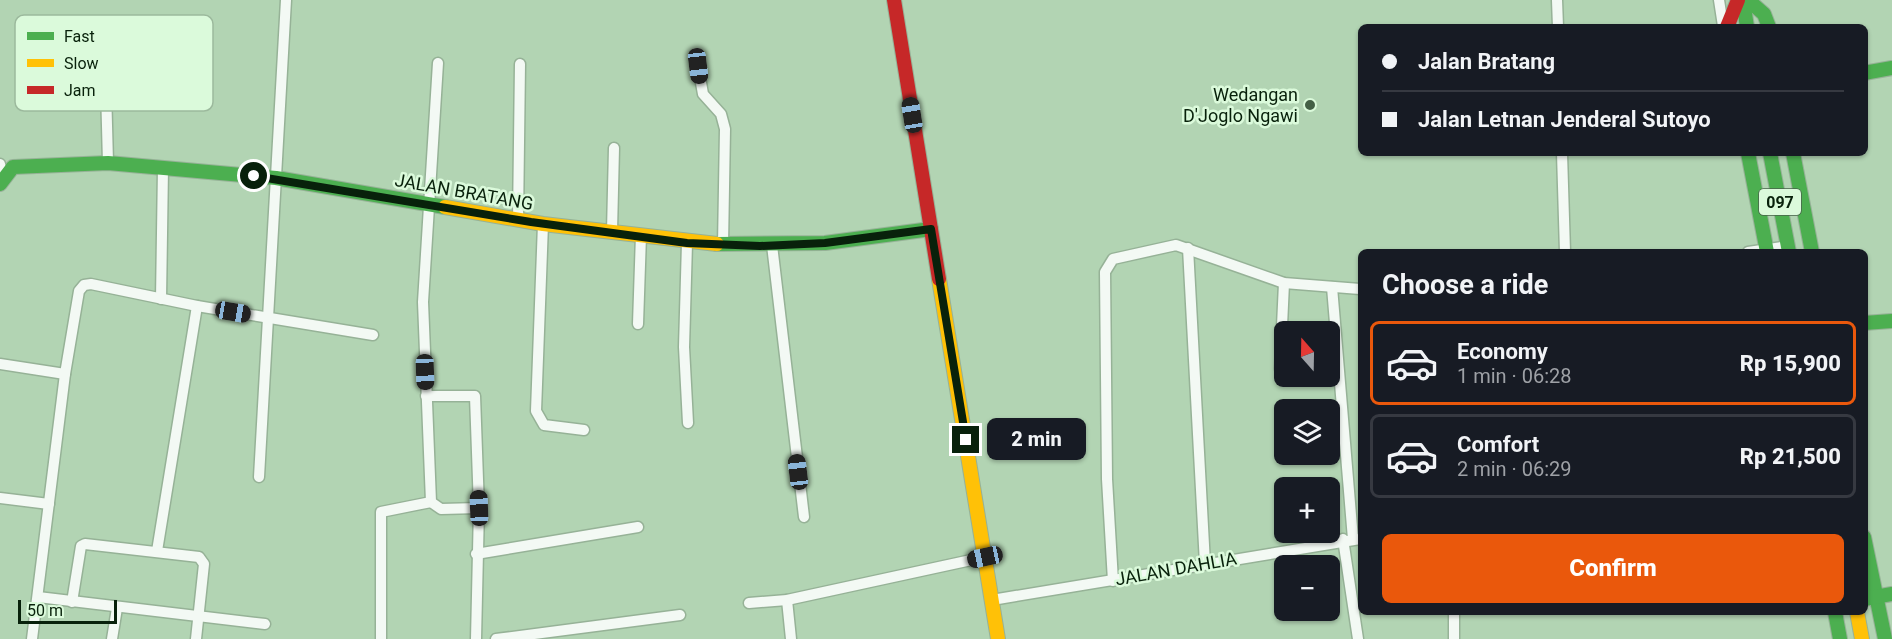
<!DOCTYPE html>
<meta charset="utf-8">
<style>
body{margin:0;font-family:Roboto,sans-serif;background:#242831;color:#f1f3f6;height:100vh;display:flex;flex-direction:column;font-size:22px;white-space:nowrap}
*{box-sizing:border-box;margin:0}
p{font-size:20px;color:#9ea1a6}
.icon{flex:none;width:33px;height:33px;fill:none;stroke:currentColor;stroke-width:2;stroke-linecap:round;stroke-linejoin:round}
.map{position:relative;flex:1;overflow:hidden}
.panel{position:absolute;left:1358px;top:249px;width:510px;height:366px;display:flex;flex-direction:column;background:#171b24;border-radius:9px;box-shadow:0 2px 4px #0004}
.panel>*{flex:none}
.guide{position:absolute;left:1358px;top:24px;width:510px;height:132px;border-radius:9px;box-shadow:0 2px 4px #0004;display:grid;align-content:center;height:132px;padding:0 24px;background:#171b24}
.needle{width:39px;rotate:340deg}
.fabs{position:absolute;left:1274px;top:321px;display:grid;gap:12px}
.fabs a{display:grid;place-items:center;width:66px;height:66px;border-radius:9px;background:#171b24;box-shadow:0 2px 4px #0004;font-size:30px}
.scale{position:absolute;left:18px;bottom:15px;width:99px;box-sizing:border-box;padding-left:6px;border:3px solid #08210b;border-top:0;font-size:16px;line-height:21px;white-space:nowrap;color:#08210b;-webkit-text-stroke:4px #dbfadb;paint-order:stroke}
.end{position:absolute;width:27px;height:27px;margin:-14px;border:8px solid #08210b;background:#fff;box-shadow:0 0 0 3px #fff}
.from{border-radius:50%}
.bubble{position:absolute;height:42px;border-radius:9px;background:#171b24;box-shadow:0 2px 4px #0004;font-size:20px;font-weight:800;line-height:42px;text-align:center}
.car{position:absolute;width:18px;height:36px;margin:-18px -9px;border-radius:8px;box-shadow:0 0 4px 2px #0007;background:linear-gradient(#222 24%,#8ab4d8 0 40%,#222 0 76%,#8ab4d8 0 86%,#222 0)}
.guide b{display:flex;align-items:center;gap:21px;height:57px;font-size:22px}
.guide b+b{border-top:2px solid #363941}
.guide i{width:15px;height:15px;background:#f1f3f6}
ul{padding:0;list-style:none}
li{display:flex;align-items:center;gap:18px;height:84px;margin:0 12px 9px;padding:0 12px;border:3px solid #363941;border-radius:9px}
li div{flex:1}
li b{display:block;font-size:22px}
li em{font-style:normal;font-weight:800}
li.selected{border-color:#ea580c}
li>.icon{width:54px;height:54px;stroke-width:1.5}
h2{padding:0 24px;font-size:27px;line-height:72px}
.primary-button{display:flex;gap:12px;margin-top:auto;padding:12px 24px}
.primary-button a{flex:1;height:69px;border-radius:9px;background:#ea580c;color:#fff;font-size:24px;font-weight:800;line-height:69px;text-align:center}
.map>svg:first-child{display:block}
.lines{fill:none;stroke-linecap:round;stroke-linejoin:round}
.street-casing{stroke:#96b297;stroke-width:13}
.fast-casing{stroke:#96b297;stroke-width:16}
.slow-casing{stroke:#96b297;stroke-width:16}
.jam-casing{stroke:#96b297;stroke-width:16}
.street{stroke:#f3f9f4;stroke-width:10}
.fast{stroke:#4caf50;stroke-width:14}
.slow{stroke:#ffc107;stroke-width:14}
.jam{stroke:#c62828;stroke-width:14}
.route{stroke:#08210b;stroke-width:8}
.poi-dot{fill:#446046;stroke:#dbfadb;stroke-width:2}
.labels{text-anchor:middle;stroke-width:5;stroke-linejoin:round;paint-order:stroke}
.shield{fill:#dbfadb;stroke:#476249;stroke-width:1.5}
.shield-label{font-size:16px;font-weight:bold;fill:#08210b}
.poi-label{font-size:18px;fill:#08210b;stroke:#dbfadb;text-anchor:end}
.street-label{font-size:18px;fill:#08210b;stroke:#dbfadb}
.key{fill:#dbfadb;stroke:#9cb99d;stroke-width:1.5}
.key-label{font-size:16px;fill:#08210b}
</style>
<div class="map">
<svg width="1892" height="639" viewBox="0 0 1892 639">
<rect width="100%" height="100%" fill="#b2d4b3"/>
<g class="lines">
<g class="street-casing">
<g id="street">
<polyline points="1557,0 1558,27"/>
<polyline points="1719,0 1723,26"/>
<polyline points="105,51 108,163"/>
<polyline points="438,63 423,302 431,502 441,509 479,508 476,639"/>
<polyline points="698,66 703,94 721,114 725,129 723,245"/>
<polyline points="1562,153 1565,252"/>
<polyline points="0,164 3,177"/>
<polyline points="518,220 520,64"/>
<polyline points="543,224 536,411 544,425 584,430"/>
<polyline points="612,231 614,148"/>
<polyline points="687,243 684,347 688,423"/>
<polyline points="772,245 804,517"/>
<polyline points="1188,248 1205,564"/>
<polyline points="1748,252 1788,246"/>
<polyline points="1332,287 1353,539"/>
<polyline points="161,299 163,168"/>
<polyline points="638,324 641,235"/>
<polyline points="0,364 65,374"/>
<polyline points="1280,369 1284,283"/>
<polyline points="426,396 475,396 479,508"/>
<polyline points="259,477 286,0"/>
<polyline points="0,498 49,504"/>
<polyline points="1343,539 1358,639"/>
<polyline points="157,551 197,306"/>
<polyline points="476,554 638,527"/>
<polyline points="1113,581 1107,479 1105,272 1113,259 1176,245 1284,283 1360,289"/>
<polyline points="38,597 265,624"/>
<polyline points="787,600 791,639"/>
<polyline points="992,600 1360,539"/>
<polyline points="72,602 81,546 85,544 199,557 204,564 196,639"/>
<polyline points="749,603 787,600 985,557"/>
<polyline points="32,639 65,374 79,291 84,285 91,284 197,306 373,335"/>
<polyline points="112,639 117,608"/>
<polyline points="381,639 381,512 431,502"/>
<polyline points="496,639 680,615"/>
<polyline points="1454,639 1454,612"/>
</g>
</g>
<g class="fast-casing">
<g id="fast">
<polyline points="1743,0 1747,27"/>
<polyline points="1748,0 1764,14 1769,27"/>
<polyline points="1864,73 1892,68"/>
<polyline points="1748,153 1767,252"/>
<polyline points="1770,153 1789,252"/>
<polyline points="1793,153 1812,252"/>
<polyline points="0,184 13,167 108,163 276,178 445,207"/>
<polyline points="717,244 825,243 931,229"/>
<polyline points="1864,323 1892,321"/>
<polyline points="1864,537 1885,639"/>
<polyline points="1864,599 1892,594"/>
<polyline points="1835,612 1840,639"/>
</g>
</g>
<g class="slow-casing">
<g id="slow">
<polyline points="445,207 543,224 717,244"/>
<polyline points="939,279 998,639"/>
<polyline points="1857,612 1862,639"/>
</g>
</g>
<g class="jam-casing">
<g id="jam">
<polyline points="894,0 939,279"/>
<polyline points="1727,27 1738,0"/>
</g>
</g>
<use href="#street" class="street"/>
<use href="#fast" class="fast"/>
<use href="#slow" class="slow"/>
<use href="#jam" class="jam"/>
</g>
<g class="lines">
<polyline class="route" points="254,176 531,222 687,243 760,246 825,243 931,229 966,440"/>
</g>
<circle class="poi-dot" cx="1310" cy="105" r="6"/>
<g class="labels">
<rect class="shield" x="1759" y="189" width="42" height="26" rx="4.5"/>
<g class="shield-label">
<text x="1780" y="208">097</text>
</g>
<g class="poi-label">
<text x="1298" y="101">Wedangan<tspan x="1298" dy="21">D'Joglo Ngawi</tspan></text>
</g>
<g class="street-label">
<text transform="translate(464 192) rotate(10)" y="6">JALAN BRATANG</text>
<text transform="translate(1176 569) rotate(-10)" y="6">JALAN DAHLIA</text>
</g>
</g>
<rect x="15" y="15" width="198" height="96" rx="9" class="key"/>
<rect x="27" y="32" width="27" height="8" fill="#4caf50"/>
<rect x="27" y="59" width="27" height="8" fill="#ffc107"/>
<rect x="27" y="86" width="27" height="8" fill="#c62828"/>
<g class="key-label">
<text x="64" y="42">Fast</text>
<text x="64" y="69">Slow</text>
<text x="64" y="96">Jam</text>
</g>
</svg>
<div class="fabs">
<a><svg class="needle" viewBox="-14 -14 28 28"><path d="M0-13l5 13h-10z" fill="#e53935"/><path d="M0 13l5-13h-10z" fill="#9ea1a6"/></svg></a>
<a><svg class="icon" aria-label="layers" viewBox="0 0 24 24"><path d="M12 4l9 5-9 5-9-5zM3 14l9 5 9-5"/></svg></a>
<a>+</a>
<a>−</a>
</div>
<div class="scale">50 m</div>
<i class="end from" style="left:254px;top:176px"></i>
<i class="end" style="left:966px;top:440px"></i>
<div class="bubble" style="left:987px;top:418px;width:99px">2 min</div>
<i class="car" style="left:698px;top:66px;rotate:173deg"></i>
<i class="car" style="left:912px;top:115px;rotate:351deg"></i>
<i class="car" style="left:233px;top:312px;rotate:100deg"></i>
<i class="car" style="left:425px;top:372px;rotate:178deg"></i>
<i class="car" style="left:798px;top:472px;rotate:353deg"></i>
<i class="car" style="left:479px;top:508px;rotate:358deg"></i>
<i class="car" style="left:985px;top:557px;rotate:258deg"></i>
<div class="guide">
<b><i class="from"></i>Jalan Bratang</b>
<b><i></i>Jalan Letnan Jenderal Sutoyo</b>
</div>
<section class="panel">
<h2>Choose a ride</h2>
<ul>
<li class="selected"><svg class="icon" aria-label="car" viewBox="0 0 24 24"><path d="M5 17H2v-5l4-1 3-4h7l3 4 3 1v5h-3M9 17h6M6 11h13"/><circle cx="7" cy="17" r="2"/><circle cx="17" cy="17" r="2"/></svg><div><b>Economy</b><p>1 min · 06:28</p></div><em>Rp 15,900</em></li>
<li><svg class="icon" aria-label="car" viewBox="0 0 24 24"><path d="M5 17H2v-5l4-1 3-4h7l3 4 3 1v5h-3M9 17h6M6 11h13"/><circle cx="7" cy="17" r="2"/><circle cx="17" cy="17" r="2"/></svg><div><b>Comfort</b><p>2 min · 06:29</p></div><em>Rp 21,500</em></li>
</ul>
<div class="primary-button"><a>Confirm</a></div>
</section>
</div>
